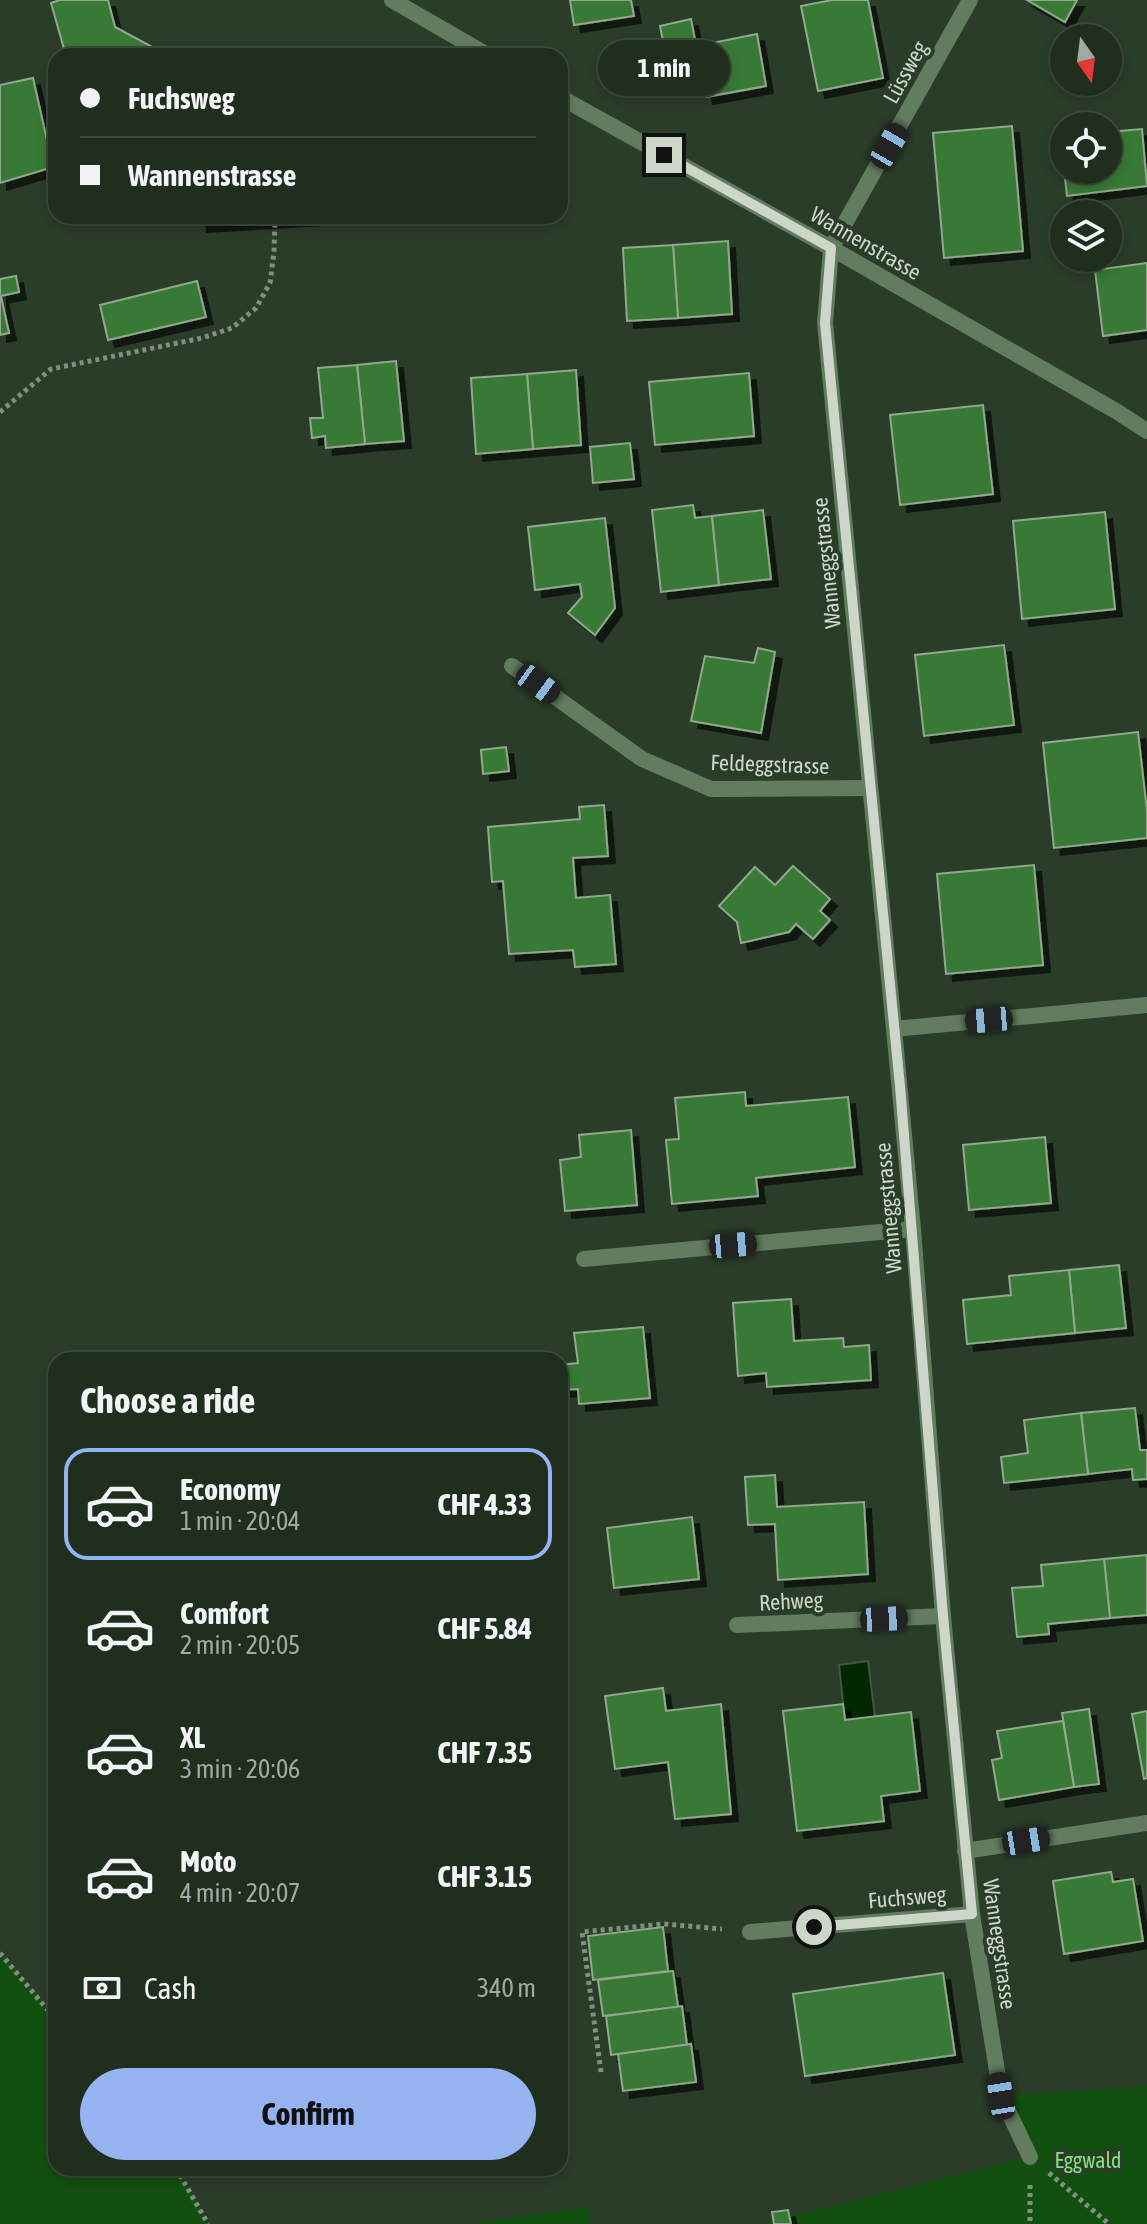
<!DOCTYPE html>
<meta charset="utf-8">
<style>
body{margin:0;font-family:"Asap Condensed",sans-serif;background:#2d3a2b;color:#f1f3f6;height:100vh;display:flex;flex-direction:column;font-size:30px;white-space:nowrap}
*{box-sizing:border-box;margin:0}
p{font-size:26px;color:#a2a8a4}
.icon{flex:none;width:44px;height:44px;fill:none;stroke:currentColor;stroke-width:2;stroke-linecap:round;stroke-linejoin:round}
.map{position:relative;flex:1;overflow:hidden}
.panel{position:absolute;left:48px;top:1352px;width:520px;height:824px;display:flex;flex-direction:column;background:#202e1e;border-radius:24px;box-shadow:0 4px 12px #0003,0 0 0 2px #3d4a3c}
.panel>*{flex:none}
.hud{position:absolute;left:48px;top:48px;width:520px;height:176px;border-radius:24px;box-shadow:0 4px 12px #0003,0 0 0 2px #3d4a3c;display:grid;align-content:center;height:176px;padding:0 32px;background:#202e1e}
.needle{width:52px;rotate:166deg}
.buttons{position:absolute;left:1050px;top:24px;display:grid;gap:16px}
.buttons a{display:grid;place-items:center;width:72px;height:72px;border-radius:50%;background:#202e1e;box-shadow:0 4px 12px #0003,0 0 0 2px #3d4a3c;font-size:40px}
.end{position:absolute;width:36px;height:36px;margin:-18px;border:10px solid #ccd7ca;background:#111;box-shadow:0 0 0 4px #111}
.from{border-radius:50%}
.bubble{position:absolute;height:56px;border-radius:28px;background:#202e1e;box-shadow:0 4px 12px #0003,0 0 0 2px #3d4a3c;font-size:26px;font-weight:700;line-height:56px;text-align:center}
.car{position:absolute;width:24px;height:48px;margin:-24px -12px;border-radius:10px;box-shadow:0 0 6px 2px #0007;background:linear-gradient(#222 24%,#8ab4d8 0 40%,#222 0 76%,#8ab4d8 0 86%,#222 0)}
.hud b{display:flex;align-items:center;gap:28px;height:76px;font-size:30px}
.hud b+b{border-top:2px solid #3d4a3c}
.hud i{width:20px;height:20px;background:#f1f3f6}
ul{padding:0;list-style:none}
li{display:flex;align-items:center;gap:24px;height:112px;margin:0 16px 12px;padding:0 16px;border:4px solid transparent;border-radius:24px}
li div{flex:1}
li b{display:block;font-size:30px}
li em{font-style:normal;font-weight:700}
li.active{border-color:#95b2f1}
li>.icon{width:72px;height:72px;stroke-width:1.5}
h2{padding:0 32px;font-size:36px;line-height:96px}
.pay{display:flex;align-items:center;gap:20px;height:88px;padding:0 32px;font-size:30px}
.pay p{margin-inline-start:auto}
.action{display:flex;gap:16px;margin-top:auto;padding:16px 32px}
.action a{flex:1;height:92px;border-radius:48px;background:#95b2f1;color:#111;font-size:32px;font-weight:700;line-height:92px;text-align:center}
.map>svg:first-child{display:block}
.green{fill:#125010}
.water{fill:#032603;stroke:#3f5b3f;stroke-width:2}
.building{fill:#387934;stroke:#91a78e;stroke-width:2;filter:url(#shadow)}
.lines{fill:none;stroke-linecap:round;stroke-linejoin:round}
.path{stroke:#808f7e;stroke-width:5;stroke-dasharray:4 4;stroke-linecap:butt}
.lane{stroke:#617c5e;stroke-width:16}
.street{stroke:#617c5e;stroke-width:16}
.route{stroke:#ccd7ca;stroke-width:10}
.labels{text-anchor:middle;stroke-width:8;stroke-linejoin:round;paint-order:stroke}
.street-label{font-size:22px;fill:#ccd7ca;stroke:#2a3d28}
.park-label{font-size:22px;fill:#87dd80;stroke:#2a3d28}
</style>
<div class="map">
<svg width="1147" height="2224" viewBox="0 0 1147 2224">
<defs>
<filter id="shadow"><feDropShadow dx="7" dy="7" stdDeviation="0" flood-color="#0009"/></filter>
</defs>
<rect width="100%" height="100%" fill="#2a3d28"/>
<g class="green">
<polygon points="0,1953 56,2020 56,2168 176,2168 208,2224 0,2224"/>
<polygon points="1147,2086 1147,2224 762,2224 1029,2157 1001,2096"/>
<polygon points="589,2207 590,2224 469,2224"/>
</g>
<polygon class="water" points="868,1661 875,1717 845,1720 839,1665"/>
<g class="building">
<polygon points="60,0 108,0 115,27 156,49 152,56 66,56 51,3"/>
<polygon points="570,0 631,0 634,16 574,25"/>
<polygon points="832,0 868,0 883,78 818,91 801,6"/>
<polygon points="1027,0 1077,0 1065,22"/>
<polygon points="691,19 703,82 672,88 660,26"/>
<polygon points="757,34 766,86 706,97 697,46"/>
<polygon points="33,78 53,167 0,183 0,85"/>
<polygon points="1012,126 1023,251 944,258 933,133"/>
<polygon points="1142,129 1147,186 1067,196 1064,170 1108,170 1108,132"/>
<polygon points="199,216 351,216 200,225"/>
<polygon points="728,241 732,314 678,318 673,245"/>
<polygon points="673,245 678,318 627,321 623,248"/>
<polygon points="1147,263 1147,330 1103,336 1095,270"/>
<polygon points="16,276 19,292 1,296 9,333 0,335 0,279"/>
<polygon points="197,281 206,317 108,340 100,305"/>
<polygon points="396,361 404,441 365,444 357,365"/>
<polygon points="357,365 365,444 326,448 325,436 312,438 310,418 323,418 318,368"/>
<polygon points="576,370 581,445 533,449 527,374"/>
<polygon points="749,373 754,436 655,445 649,382"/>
<polygon points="527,374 533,449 476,454 471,378"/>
<polygon points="983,405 993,494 900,505 890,415"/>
<polygon points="630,443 634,479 593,483 590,447"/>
<polygon points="693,505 695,518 712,516 719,585 661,592 652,510"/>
<polygon points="763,510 771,579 719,585 712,516"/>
<polygon points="1105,512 1115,609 1022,619 1013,521"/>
<polygon points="605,518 615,608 595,635 568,613 582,597 580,584 535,590 528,527"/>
<polygon points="1004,645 1014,725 924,736 915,655"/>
<polygon points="758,648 775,652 761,733 691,721 705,656 754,663"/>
<polygon points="1138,732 1147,811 1147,838 1054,848 1043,743"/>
<polygon points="506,747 509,771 483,774 481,750"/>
<polygon points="604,805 608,856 573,858 576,898 610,895 616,964 575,967 573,950 509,954 503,881 492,882 488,827 580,819 579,807"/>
<polygon points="1034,865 1043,965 946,974 937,874"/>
<polygon points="793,866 830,899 820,911 830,920 813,939 796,924 789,932 741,943 737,922 719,906 755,867 775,885"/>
<polygon points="745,1092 746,1106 848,1097 855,1167 756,1178 758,1196 672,1204 666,1140 679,1139 675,1098"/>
<polygon points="631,1130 637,1205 565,1211 560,1160 581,1157 579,1135"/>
<polygon points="1045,1137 1051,1203 969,1210 963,1145"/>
<polygon points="1119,1265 1126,1328 1075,1333 1069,1270"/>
<polygon points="1069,1270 1075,1333 967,1344 963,1300 1011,1295 1009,1276"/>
<polygon points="791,1299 794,1341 843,1338 844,1347 869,1345 871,1380 767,1387 766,1373 738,1376 733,1303"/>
<polygon points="643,1327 650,1398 579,1404 578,1389 560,1390 560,1365 578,1363 574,1333"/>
<polygon points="1135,1408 1140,1450 1147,1450 1147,1479 1133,1480 1132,1469 1088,1474 1081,1413"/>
<polygon points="1081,1413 1088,1474 1004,1483 1001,1457 1028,1453 1024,1420"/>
<polygon points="775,1475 777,1507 864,1502 868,1574 778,1580 775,1524 748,1525 745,1477"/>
<polygon points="692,1517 699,1579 614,1588 607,1528"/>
<polygon points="1147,1555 1147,1615 1110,1618 1104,1559"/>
<polygon points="1104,1559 1110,1618 1048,1624 1049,1634 1017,1637 1012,1588 1043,1586 1041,1565"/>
<polygon points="663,1688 666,1711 721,1704 731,1814 675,1819 668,1762 615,1769 605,1696"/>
<polygon points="843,1704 845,1720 911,1712 920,1791 881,1796 884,1821 797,1831 783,1711"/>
<polygon points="1089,1709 1099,1784 1074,1787 1062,1713"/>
<polygon points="1147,1711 1147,1778 1144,1779 1132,1714"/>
<polygon points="1063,1721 1074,1787 999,1800 992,1760 1002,1758 997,1731"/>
<polygon points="1111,1872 1113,1882 1133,1879 1143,1941 1064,1954 1053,1881"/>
<polygon points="663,1927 668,1971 593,1980 588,1936"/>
<polygon points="673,1971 678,2007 603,2016 598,1980"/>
<polygon points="943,1973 955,2055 805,2076 793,1994"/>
<polygon points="682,2006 687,2045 611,2055 606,2016"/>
<polygon points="691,2044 696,2082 623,2091 618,2054"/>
<polygon points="788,2210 791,2224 774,2224 772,2212"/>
</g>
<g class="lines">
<g class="path">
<polyline points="0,412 51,369 202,338 232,328 256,308 270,283 274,252 275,221"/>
<polyline points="0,1953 56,2020"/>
<polyline points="601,2072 582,1932 664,1924 722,1929"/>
<polyline points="176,2168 208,2224"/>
<polyline points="1049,2173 1109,2224"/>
<polyline points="1030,2185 1030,2224"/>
</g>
<polyline class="lane" points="831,248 970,0"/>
<g class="street">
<polyline points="392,0 489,56"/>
<polyline points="560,97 831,248 1116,411 1147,431"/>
<polyline points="831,248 825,323 894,1029 913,1229 943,1616 972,1914 1001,2096 1030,2157"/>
<polyline points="512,666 642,759 711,789 870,788"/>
<polyline points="894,1029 1147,1005"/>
<polyline points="584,1259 913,1229"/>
<polyline points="737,1625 943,1616"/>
<polyline points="965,1851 1147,1823"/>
<polyline points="750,1932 972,1914"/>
</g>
</g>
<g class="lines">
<polyline class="route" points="664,155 831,248 825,323 900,1086 943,1616 972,1914 814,1927"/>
</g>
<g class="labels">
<g class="street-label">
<text transform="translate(905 72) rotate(-61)" y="8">Lüssweg</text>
<text transform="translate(866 243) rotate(30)" y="8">Wannenstrasse</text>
<text transform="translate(826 563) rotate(-96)" y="8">Wanneggstrasse</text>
<text transform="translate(770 764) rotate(2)" y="8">Feldeggstrasse</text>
<text transform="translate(888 1208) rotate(-95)" y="8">Wanneggstrasse</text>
<text transform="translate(791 1601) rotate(-3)" y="8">Rehweg</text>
<text transform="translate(907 1897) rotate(-5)" y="8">Fuchsweg</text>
<text transform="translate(1000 1944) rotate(82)" y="8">Wanneggstrasse</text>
</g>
<g class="park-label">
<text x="1088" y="2168">Eggwald</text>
</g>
</g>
</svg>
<div class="buttons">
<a><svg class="needle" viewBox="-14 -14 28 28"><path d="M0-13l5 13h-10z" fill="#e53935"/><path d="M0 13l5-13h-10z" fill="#a2a8a4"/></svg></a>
<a><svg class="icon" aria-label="locate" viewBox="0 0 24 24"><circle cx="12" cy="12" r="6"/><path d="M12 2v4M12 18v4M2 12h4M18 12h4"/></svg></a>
<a><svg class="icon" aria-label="layers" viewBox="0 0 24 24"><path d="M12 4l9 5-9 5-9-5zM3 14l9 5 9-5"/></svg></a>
</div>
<i class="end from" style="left:814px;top:1927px"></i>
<i class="end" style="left:664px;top:155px"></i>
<div class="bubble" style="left:598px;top:40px;width:132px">1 min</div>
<i class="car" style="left:889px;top:146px;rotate:30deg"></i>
<i class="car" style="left:538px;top:684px;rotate:126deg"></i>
<i class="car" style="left:989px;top:1020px;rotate:265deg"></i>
<i class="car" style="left:733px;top:1245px;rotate:85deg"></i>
<i class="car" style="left:884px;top:1619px;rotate:87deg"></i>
<i class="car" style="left:1026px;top:1841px;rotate:81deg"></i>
<i class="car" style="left:1001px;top:2096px;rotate:351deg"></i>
<div class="hud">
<b><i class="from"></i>Fuchsweg</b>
<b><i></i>Wannenstrasse</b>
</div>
<section class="panel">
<h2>Choose a ride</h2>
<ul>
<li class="active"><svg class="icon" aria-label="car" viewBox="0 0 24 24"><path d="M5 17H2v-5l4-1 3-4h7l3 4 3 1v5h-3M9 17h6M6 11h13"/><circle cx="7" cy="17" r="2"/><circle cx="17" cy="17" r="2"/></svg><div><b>Economy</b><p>1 min · 20:04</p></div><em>CHF 4.33</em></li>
<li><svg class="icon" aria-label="car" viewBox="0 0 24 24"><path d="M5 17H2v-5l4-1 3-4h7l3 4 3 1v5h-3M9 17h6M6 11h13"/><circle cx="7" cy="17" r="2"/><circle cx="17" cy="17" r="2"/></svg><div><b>Comfort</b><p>2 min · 20:05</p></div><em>CHF 5.84</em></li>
<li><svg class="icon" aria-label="car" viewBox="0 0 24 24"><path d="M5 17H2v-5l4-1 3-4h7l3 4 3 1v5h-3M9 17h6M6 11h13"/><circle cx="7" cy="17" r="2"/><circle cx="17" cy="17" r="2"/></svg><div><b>XL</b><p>3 min · 20:06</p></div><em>CHF 7.35</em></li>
<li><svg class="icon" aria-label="car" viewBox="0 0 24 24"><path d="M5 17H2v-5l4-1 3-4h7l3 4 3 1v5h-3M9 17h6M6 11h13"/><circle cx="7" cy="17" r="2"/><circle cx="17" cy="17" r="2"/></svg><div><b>Moto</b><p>4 min · 20:07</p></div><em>CHF 3.15</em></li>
</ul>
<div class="pay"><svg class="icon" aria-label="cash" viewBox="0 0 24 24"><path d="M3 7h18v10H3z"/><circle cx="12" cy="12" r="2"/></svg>Cash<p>340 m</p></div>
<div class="action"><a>Confirm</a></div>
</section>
</div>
